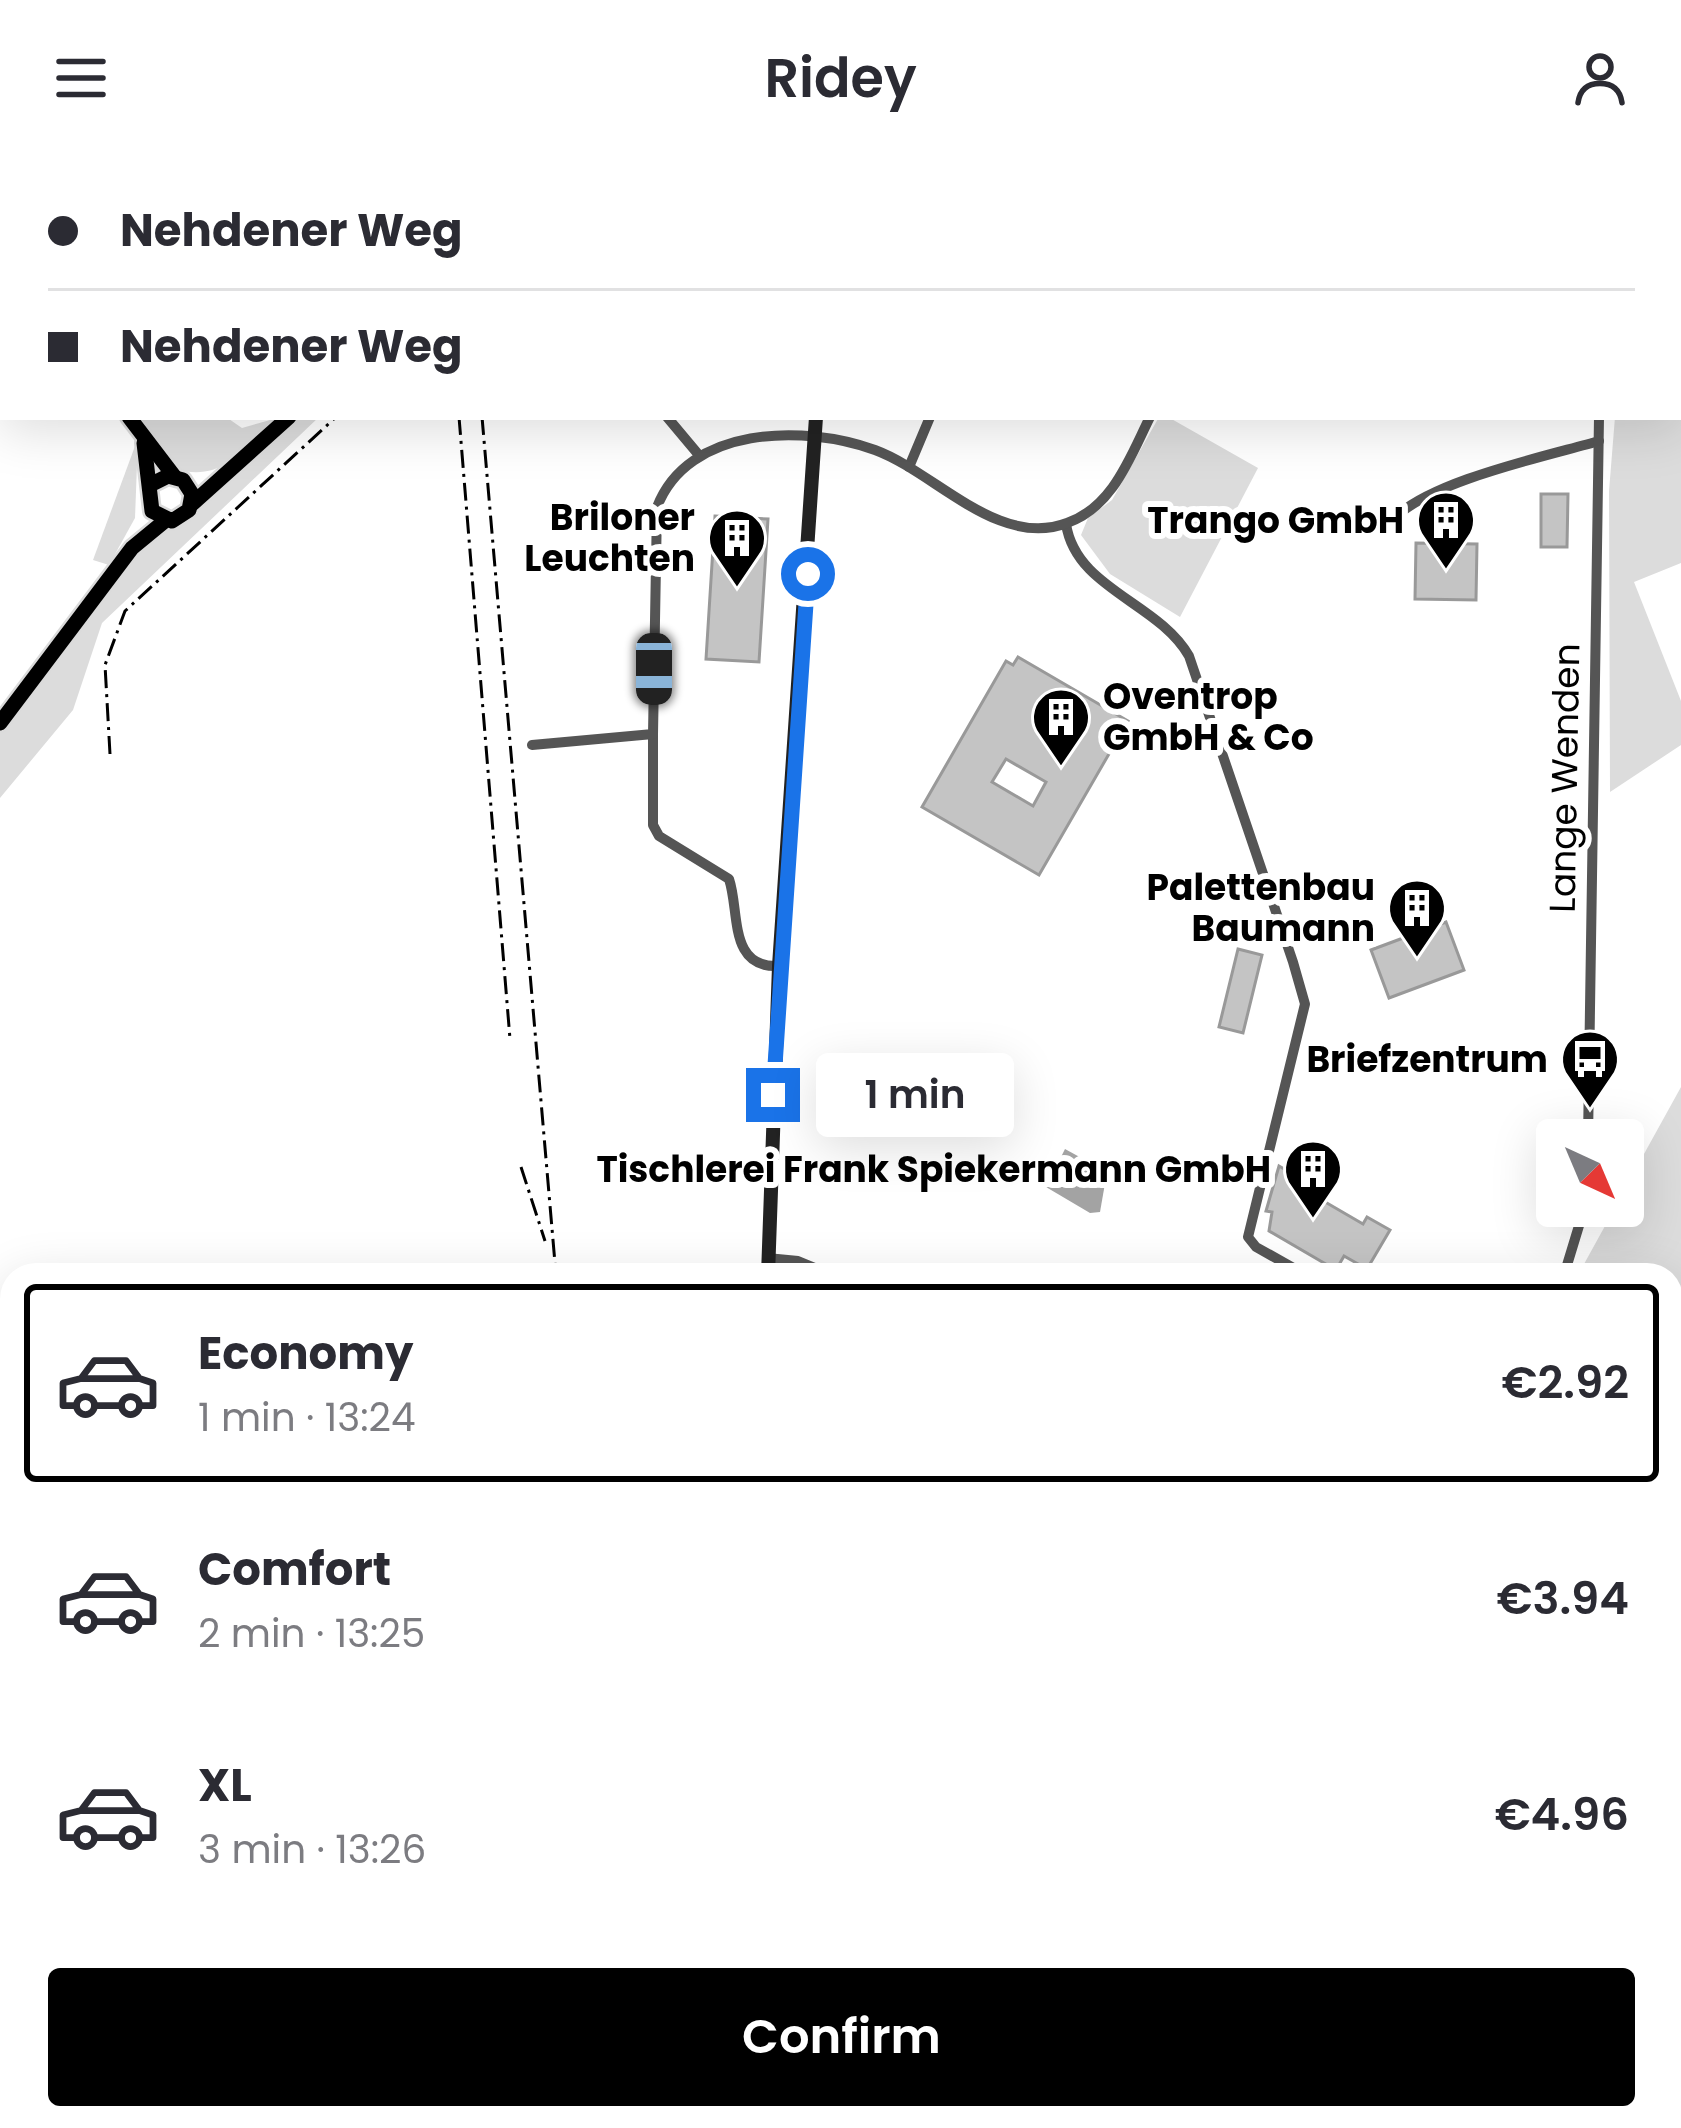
<!DOCTYPE html>
<meta charset="utf-8">
<style>
body{margin:0;font-family:Poppins,sans-serif;background:#f7f7f7;color:#2b2b33;height:100vh;display:flex;flex-direction:column;font-size:45px;white-space:nowrap}
*{box-sizing:border-box;margin:0}
p{font-size:39px;color:#7c7c81}
.icon{flex:none;width:66px;height:66px;fill:none;stroke:currentColor;stroke-width:2;stroke-linecap:round;stroke-linejoin:round}
.map{position:relative;flex:1;overflow:hidden}
.sheet{position:absolute;left:0px;top:1107px;width:1683px;height:867px;display:flex;flex-direction:column;background:#fff;border-radius:36px 36px 0 0;box-shadow:0 12px 48px #0002}
.sheet>*{flex:none}
.hud{position:absolute;left:0px;top:0px;width:1683px;height:264px;box-shadow:0 12px 48px #0002;display:grid;align-content:center;height:264px;padding:0 48px;background:#fff}
.needle{width:78px;rotate:136deg}
.tools{position:absolute;left:1536px;top:963px;display:grid;gap:24px}
.tools a{display:grid;place-items:center;width:108px;height:108px;border-radius:12px;background:#fff;box-shadow:0 12px 48px #0002;font-size:60px}
.end{position:absolute;width:54px;height:54px;margin:-27px;border:15px solid #1a73e8;background:#fff;box-shadow:0 0 0 6px #fff}
.from{border-radius:50%}
.bubble{position:absolute;height:84px;border-radius:12px;background:#fff;box-shadow:0 12px 48px #0002;font-size:39px;font-weight:600;line-height:84px;text-align:center}
.car{position:absolute;width:36px;height:72px;margin:-36px -18px;border-radius:15px;box-shadow:0 0 9px 3px #0007;background:linear-gradient(#222 24%,#8ab4d8 0 40%,#222 0 76%,#8ab4d8 0 86%,#222 0)}
.hud b{display:flex;align-items:center;gap:42px;height:114px;font-size:45px}
.hud b+b{border-top:3px solid #e1e1e2}
.hud i{width:30px;height:30px;background:#2b2b33}
ul{padding:21px 0 0;list-style:none}
li{display:flex;align-items:center;gap:36px;height:198px;margin:0 24px 18px;padding:0 24px;border:6px solid transparent;border-radius:12px}
li div{flex:1}
li b{display:block;font-size:45px}
li em{font-style:normal;font-weight:600}
li.active{border-color:#000}
li>.icon{width:108px;height:108px;stroke-width:1.5}
.button{display:flex;gap:24px;margin-top:auto;padding:24px 48px}
.button a{flex:1;height:138px;border-radius:12px;background:#000;color:#fff;font-size:48px;font-weight:600;line-height:138px;text-align:center}
header{display:flex;justify-content:space-between;align-items:center;height:156px;padding:0 48px;background:#fff;font-size:54px;font-weight:600}
.map>svg:first-child{display:block}
.green{fill:#dcdcdc}
.water{fill:#a3a3a3}
.building{fill:#c4c4c4;stroke:#999;stroke-width:3;fill-rule:evenodd}
.lines{fill:none;stroke-linecap:round;stroke-linejoin:round}
.primary-casing{stroke:#dbdbdb;stroke-width:20}
.street{stroke:#555;stroke-width:10}
.secondary{stroke:#222;stroke-width:14}
.primary{stroke:#000;stroke-width:15}
.rail{stroke:#000;stroke-width:3;stroke-dasharray:18 6 3 6;stroke-linecap:butt}
.route{stroke:#1a73e8;stroke-width:15}
.labels{text-anchor:middle;stroke-width:12;stroke-linejoin:round;paint-order:stroke}
.poi-label{font-size:36px;font-weight:bold;fill:#000;stroke:#fff;text-anchor:end}
.street-label{font-size:36px;fill:#000;stroke:#fff}
</style>
<header><svg class="icon" aria-label="menu" viewBox="0 0 24 24"><path d="M4 6h16M4 12h16M4 18h16"/></svg>Ridey<svg class="icon" aria-label="person" viewBox="0 0 24 24"><circle cx="12" cy="8" r="4"/><path d="M4 21q1-7 8-7t8 7"/></svg></header>
<div class="map">
<svg width="1681" height="1972" viewBox="0 0 1681 1972">
<rect width="100%" height="100%" fill="#fff"/>
<g class="green">
<polygon points="1600,0 1681,0 1681,407 1634,426 1681,545 1681,589 1610,636 1609,335 1615,261 1680,261 1680,3"/>
<path d="M135 261H226L242 272 281 261C249 290 221 329 174 312Z"/>
<polygon points="296,261 319,261 102,467 73,554 0,642 0,574 149,381 190,360"/>
<polygon points="1159,261 1168,261 1258,312 1180,461 1110,418 1081,379 1088,362 1112,344"/>
<polygon points="138,282 135,362 109,409 93,404"/>
<polygon points="1681,931 1681,1322 1671,1316 1671,1119 1578,1119 1616,1050 1623,1050 1623,1036"/>
<polygon points="0,1772 12,1784 12,1962 92,1962 89,1972 0,1972"/>
<polygon points="287,1962 441,1962 443,1972 295,1972"/>
</g>
<polygon class="water" points="1065,993 1107,1016 1100,1056 1090,1057 1046,1031"/>
<g class="building">
<polygon points="1541,338 1568,338 1567,391 1541,391"/>
<polygon points="715,360 768,363 759,506 706,503"/>
<polygon points="1416,387 1477,388 1476,444 1415,443"/>
<path d="M1018 501 1128 565 1039 719 922 651 1006 505 1013 509ZM1006 603 1046 626 1033 650 992 626Z"/>
<polygon points="1446,766 1464,814 1389,842 1371,794"/>
<polygon points="1238,793 1262,799 1243,877 1219,871"/>
<polygon points="1279,1010 1312,1029 1308,1036 1363,1068 1367,1061 1390,1074 1367,1113 1344,1100 1336,1114 1269,1075 1272,1056 1266,1055"/>
</g>
<g class="lines">
<g class="primary-casing">
<g id="primary">
<polyline points="504,3 507,0"/>
<polyline points="0,82 3,86"/>
<polyline points="129,261 174,320"/>
<polyline points="144,287 152,355 172,365 189,354 192,338 183,324 168,320 152,328"/>
<polyline points="191,349 289,261"/>
<polyline points="0,567 132,392 166,364"/>
</g>
</g>
<g class="street">
<polyline points="1578,0 1579,3"/>
<polyline points="1283,3 1286,0"/>
<polyline points="667,261 698,298"/>
<polyline points="909,311 930,261"/>
<path d="M1392 365C1425 326 1547 300 1599 285"/>
<path d="M1066 368C1076 433 1158 446 1189 500L1293 806 1305 848 1248 1081 1256 1091 1306 1119"/>
<path d="M653 578V669L659 680 729 723C740 755 728 813 779 810"/>
<path d="M532 589 653 578 657 351C688 270 803 268 875 294 935 316 998 393 1067 367 1113 351 1130 301 1150 261"/>
<polyline points="1588,984 1599,261"/>
<polyline points="767,1102 798,1105 832,1119"/>
<polyline points="1564,1119 1585,1050"/>
</g>
<g class="secondary">
<polyline points="811,0 812,3"/>
<polyline points="186,3 186,0"/>
<polyline points="768,1119 779,810 816,261"/>
<polyline points="886,1962 887,1972"/>
</g>
<use href="#primary" class="primary"/>
<g class="rail">
<polyline points="459,0 459,3"/>
<polyline points="459,261 510,883"/>
<polyline points="482,261 556,1119"/>
<polyline points="110,598 105,509 125,455 336,261"/>
<polyline points="521,1011 545,1085"/>
<polyline points="0,1351 12,1362"/>
<polyline points="623,1962 626,1972"/>
</g>
</g>
<g class="lines">
<polyline class="route" points="773,939 808,418"/>
</g>
<defs>
<g id="building-pin" transform="scale(3)"><path d="M0 17L-7.5 6A9.5 9.5 0 1 1 7.5 6Z" fill="#000" stroke="#fff"/><path d="M-4-6H4V6H1V3H-1V6H-4ZM-2.5-4.3h1.7v1.8h-1.7ZM.8-4.3h1.7v1.8H.8ZM-2.5-1h1.7V.8h-1.7ZM.8-1h1.7V.8H.8Z" fill="#fff"/></g>
<g id="bus-pin" transform="scale(3)"><path d="M0 17L-7.5 6A9.5 9.5 0 1 1 7.5 6Z" fill="#000" stroke="#fff"/><path d="M-5-6H5V4H4V6H2V4H-2V6H-4V4H-5ZM-3.5-4V0h7V-4ZM-3.5 1.2v1.5H-2V1.2ZM2 1.2v1.5H3.5V1.2Z" fill="#fff"/></g>
</defs>
<g fill-rule="evenodd">
<use href="#building-pin" x="1446" y="364"/>
<use href="#building-pin" x="737" y="382"/>
<use href="#building-pin" x="1061" y="561"/>
<use href="#building-pin" x="1417" y="752"/>
<use href="#bus-pin" x="1590" y="903"/>
<use href="#building-pin" x="1313" y="1013"/>
</g>
<g class="labels">
<g class="poi-label">
<text x="695" y="374">Briloner<tspan x="695" dy="41">Leuchten</tspan></text>
<text x="1404" y="377">Trango GmbH</text>
<text x="1103" y="553" text-anchor="start">Oventrop<tspan x="1103" dy="41">GmbH &amp; Co</tspan></text>
<text x="1375" y="744">Palettenbau<tspan x="1375" dy="41">Baumann</tspan></text>
<text x="1548" y="916">Briefzentrum</text>
<text x="1271" y="1026">Tischlerei Frank Spiekermann GmbH</text>
</g>
<g class="street-label">
<text transform="translate(1564 622) rotate(-89)" y="13">Lange Wenden</text>
</g>
</g>
</svg>
<div class="tools">
<a><svg class="needle" viewBox="-14 -14 28 28"><path d="M0-13l5 13h-10z" fill="#e53935"/><path d="M0 13l5-13h-10z" fill="#7c7c81"/></svg></a>
</div>
<i class="end from" style="left:808px;top:418px"></i>
<i class="end" style="left:773px;top:939px"></i>
<div class="bubble" style="left:816px;top:897px;width:198px">1 min</div>
<i class="car" style="left:654px;top:513px;rotate:180deg"></i>
<div class="hud">
<b><i class="from"></i>Nehdener Weg</b>
<b><i></i>Nehdener Weg</b>
</div>
<section class="sheet">
<ul>
<li class="active"><svg class="icon" aria-label="car" viewBox="0 0 24 24"><path d="M5 17H2v-5l4-1 3-4h7l3 4 3 1v5h-3M9 17h6M6 11h13"/><circle cx="7" cy="17" r="2"/><circle cx="17" cy="17" r="2"/></svg><div><b>Economy</b><p>1 min · 13:24</p></div><em>€2.92</em></li>
<li><svg class="icon" aria-label="car" viewBox="0 0 24 24"><path d="M5 17H2v-5l4-1 3-4h7l3 4 3 1v5h-3M9 17h6M6 11h13"/><circle cx="7" cy="17" r="2"/><circle cx="17" cy="17" r="2"/></svg><div><b>Comfort</b><p>2 min · 13:25</p></div><em>€3.94</em></li>
<li><svg class="icon" aria-label="car" viewBox="0 0 24 24"><path d="M5 17H2v-5l4-1 3-4h7l3 4 3 1v5h-3M9 17h6M6 11h13"/><circle cx="7" cy="17" r="2"/><circle cx="17" cy="17" r="2"/></svg><div><b>XL</b><p>3 min · 13:26</p></div><em>€4.96</em></li>
</ul>
<div class="button"><a>Confirm</a></div>
</section>
</div>
